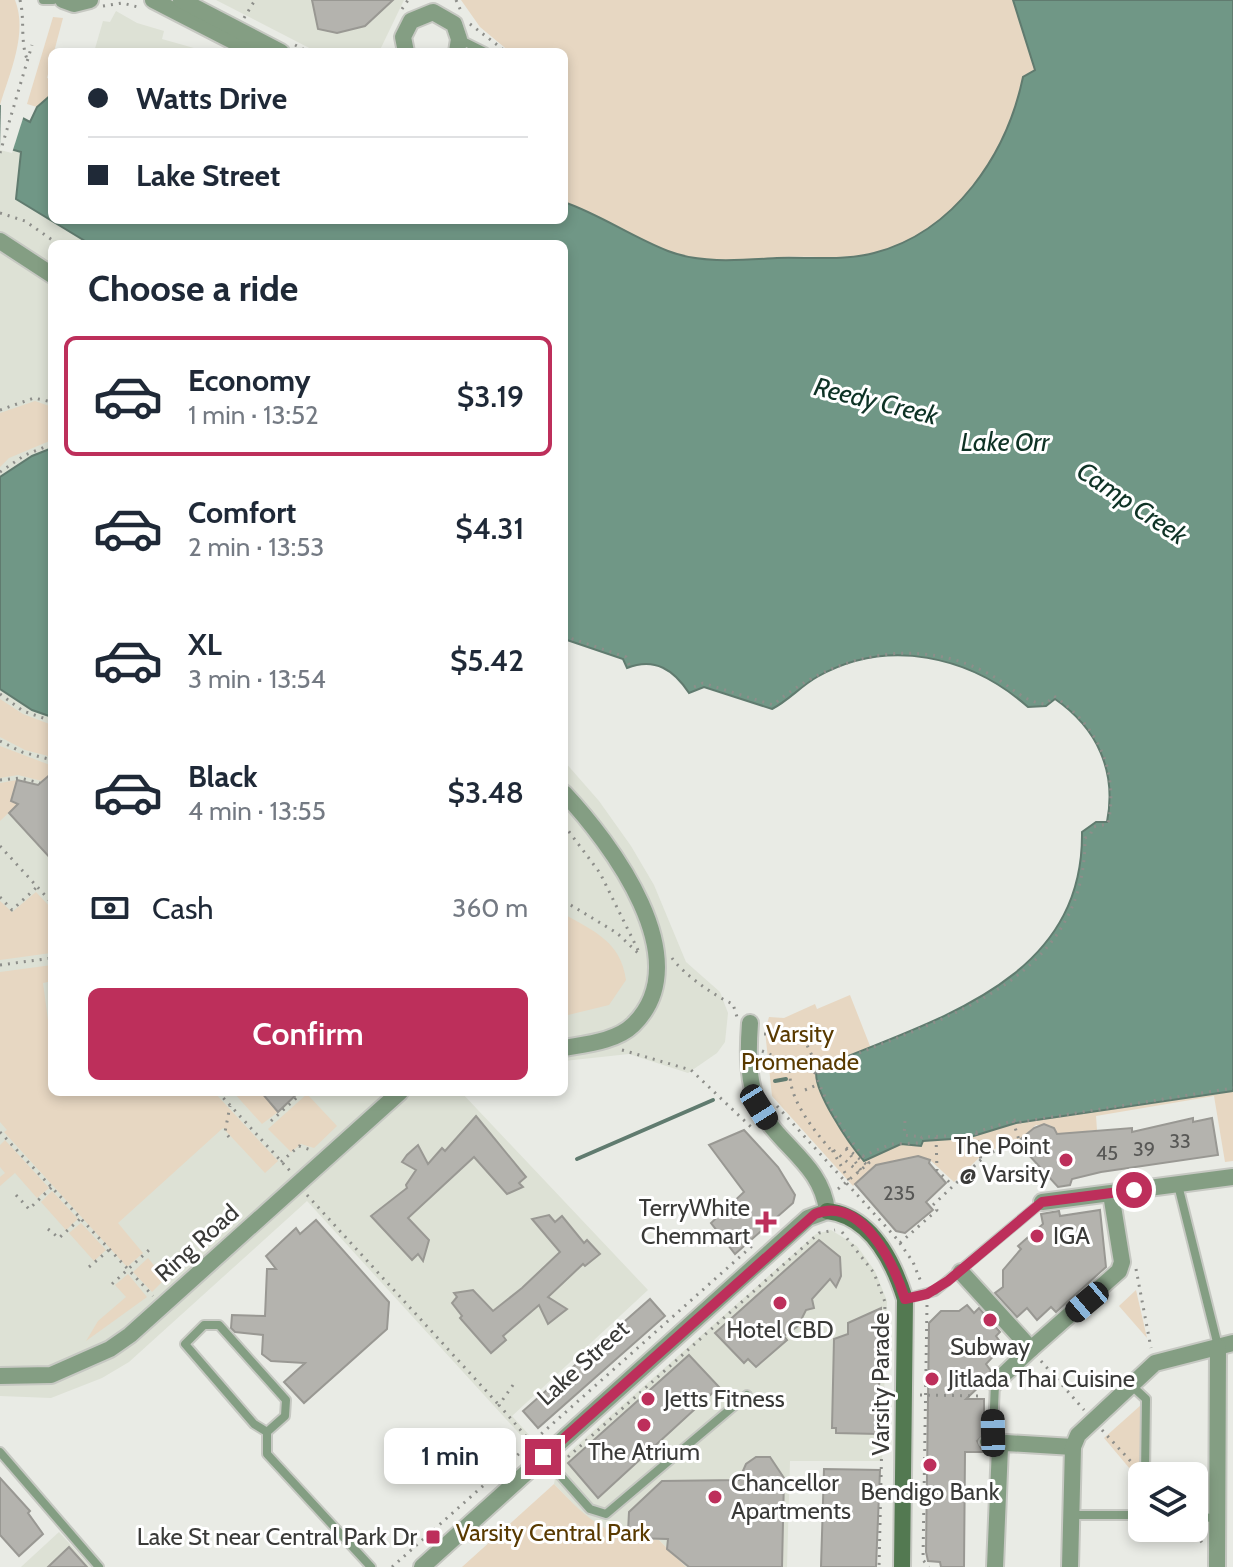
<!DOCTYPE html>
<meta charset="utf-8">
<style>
body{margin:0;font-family:Cabin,sans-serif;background:#f6f6f7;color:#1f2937;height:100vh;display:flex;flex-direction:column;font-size:30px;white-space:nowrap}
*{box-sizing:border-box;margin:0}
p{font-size:26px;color:#747a83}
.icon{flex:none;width:44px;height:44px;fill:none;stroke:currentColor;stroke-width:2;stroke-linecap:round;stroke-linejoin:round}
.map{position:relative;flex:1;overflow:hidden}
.sheet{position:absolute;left:48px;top:240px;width:520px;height:856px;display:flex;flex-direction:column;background:#fff;border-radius:12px;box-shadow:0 4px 12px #0003}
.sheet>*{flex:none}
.top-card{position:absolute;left:48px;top:48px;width:520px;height:176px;border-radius:12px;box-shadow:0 4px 12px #0003;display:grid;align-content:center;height:176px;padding:0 40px;background:#fff}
.tools{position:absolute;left:1128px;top:1462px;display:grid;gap:16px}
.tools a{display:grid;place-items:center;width:80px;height:80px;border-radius:12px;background:#fff;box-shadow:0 4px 12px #0003;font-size:40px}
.end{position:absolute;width:36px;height:36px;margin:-18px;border:10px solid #bd2f5b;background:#fff;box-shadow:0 0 0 4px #fff}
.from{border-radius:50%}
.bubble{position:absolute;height:56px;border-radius:12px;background:#fff;box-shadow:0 4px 12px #0003;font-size:26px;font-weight:600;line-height:56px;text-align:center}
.car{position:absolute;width:24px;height:48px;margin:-24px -12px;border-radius:10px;box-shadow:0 0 6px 2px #0007;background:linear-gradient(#222 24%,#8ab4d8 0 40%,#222 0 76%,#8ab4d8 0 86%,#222 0)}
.top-card b{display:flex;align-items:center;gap:28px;height:76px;font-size:30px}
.top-card b+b{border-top:2px solid #e0e1e3}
.top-card i{width:20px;height:20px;background:#1f2937}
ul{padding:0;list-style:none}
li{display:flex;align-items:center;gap:24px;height:120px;margin:0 16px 12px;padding:0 24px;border:4px solid transparent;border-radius:12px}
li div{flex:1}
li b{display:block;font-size:30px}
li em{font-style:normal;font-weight:600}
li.on{border-color:#bd2f5b}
li>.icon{width:72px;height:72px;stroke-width:1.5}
h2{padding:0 40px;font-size:36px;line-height:96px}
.pay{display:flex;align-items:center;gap:20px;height:88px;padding:0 40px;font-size:30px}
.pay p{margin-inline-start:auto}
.primary-button{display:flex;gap:16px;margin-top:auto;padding:16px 40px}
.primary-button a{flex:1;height:92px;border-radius:12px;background:#bd2f5b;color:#fff;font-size:32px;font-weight:600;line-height:92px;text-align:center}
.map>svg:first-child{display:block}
.built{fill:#dde1d5}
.green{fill:#e7d7c2}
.water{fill:#709786;stroke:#607b6f;stroke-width:2}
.pier{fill:#e9ebe5}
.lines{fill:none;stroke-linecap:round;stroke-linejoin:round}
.stream{stroke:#607b6f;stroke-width:4}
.building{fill:#b4b3ae;stroke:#999893;stroke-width:2}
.lane-casing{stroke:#c6c8c2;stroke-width:12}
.street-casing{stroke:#c6c8c2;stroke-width:20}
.secondary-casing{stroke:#c6c8c2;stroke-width:20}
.path{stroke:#8d8e8a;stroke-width:3;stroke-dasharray:2 6;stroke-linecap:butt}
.lane{stroke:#849e83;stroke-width:8}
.street{stroke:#849e83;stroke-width:16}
.secondary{stroke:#537951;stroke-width:16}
.route{stroke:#bd2f5b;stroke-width:10}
.poi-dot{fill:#bd2f5b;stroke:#fff;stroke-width:3}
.labels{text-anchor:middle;stroke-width:6;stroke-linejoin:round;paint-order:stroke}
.number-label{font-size:20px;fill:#585856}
.park-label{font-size:24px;fill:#593a00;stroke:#fff}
.poi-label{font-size:24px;fill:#3a3a38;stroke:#fff;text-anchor:start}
.street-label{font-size:24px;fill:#3a3a38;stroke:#fff}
.water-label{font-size:26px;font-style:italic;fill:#0e3225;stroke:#fff}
</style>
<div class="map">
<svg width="1233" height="1567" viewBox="0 0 1233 1567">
<rect width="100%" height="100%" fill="#e9ebe5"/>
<g class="built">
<polygon points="216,0 404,0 379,52 317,52"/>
<polygon points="116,11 137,23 164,31 162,39 208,52 94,52 103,21 110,22"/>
<polygon points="0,146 21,152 16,199 90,244 52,244 52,1092 461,1092 648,1290 512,1416 532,1438 527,1442 307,1201 129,1362 102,1378 51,1398 0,1396"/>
<polygon points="564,761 599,801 631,846 654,885 686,962 720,992 728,1013 725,1042 717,1053 688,1073 629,1054 564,1061"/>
<polygon points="831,1230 857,1246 875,1271 887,1301 882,1461 790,1461 787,1567 686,1567 659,1540 631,1540 594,1525 554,1484 558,1462 816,1234"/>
<polygon points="59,1532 91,1567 21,1567"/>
</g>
<g class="green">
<path d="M0 0H15C28 33 10 72 0 105Z"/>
<path d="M461 0H1013L1035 70 1023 77C1007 154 955 232 874 253 846 260 811 256 783 257 746 259 703 265 668 251 632 238 601 215 564 202V52H510L480 27Z"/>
<polygon points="53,17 63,18 47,78 52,79 52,94 37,107 27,104"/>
<polygon points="35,401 52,407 52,440 9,458 0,467 0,413"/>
<polygon points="0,699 23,714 52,725 52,757 25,750 0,737"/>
<polygon points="0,746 50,765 48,776 42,781 18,775 0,778"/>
<polygon points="17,780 11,801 18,804 0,821 0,783"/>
<polygon points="36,892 52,909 51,953 0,960 0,901 12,912"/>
<path d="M564 914C594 931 621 942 626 980L609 1005 564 1016Z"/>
<polygon points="52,965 52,981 43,983 48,1020 52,1021 52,1092 214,1092 278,1161 265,1173 223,1128 118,1223 143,1253 127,1267 4,1132 7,1130 0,1122 0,972"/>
<polygon points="850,995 872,1051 877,1144 1233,1085 1233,1161 1225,1162 1214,1096 1096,1116 1097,1130 1057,1134 1050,1125 1036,1125 1017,1142 985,1152 954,1182 930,1160 918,1156 875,1165 853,1186 772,1096 765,1031 769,1017 784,1018 815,1004 817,1009"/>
<polygon points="233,1092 261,1092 278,1112 262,1124"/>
<polygon points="307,1094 337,1126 314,1148 301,1144 291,1152 268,1129"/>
<polygon points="5,1140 49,1188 37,1198 15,1173 0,1186 0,1177 5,1173 0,1167 0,1145"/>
<polygon points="52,1191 78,1219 66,1230 41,1202"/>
<polygon points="81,1223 106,1250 94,1261 69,1233"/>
<polygon points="148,1258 165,1279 152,1292 133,1272"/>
<polygon points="128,1274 147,1297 86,1341 98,1321 126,1297 115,1285"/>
<polygon points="1136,1290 1147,1338 1119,1306"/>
<polygon points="1141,1405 1141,1482 1104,1438"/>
<path d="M554 1484C589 1520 606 1539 659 1540L686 1567H462Z"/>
</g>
<g class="water">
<path d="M1013 0H1233V1091L1016 1123 967 1138 923 1141 921 1146 901 1144 864 1161C850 1145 810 1087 817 1069 930 1020 1084 984 1082 832L1096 822H1107C1117 771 1097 728 1055 699L1046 706 1028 707C970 656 888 637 817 677 801 686 788 701 772 709L704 687 689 693C674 670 655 657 627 668L623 659 564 639V244H90L16 199 21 152 0 146V106L30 122 37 107 52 94V220H564V202C601 215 632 237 668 251 701 264 742 260 777 258 807 257 845 261 874 253 955 232 1007 154 1023 77L1035 70Z"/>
<polygon points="52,448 52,717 32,710 0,689 0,477 32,456"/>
</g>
<polygon class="pier" points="1,102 24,115 12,153 0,150"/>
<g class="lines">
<g class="stream">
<polyline points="775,1081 786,1079"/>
<polyline points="577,1159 713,1100"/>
</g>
</g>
<g class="building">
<polygon points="312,0 393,0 365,26 337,33 318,29"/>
<polygon points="52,773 52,860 9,813 18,804 11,801 17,780 38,785"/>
<polygon points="261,1092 299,1092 278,1112"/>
<polygon points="476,1116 526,1177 519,1183 523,1187 507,1194 474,1157 408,1218 429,1240 423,1261 418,1254 412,1260 371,1216 407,1188 406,1185 416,1170 402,1162 407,1155 418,1145 428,1164 442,1148 445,1151"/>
<polygon points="1193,1118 1193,1122 1212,1118 1218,1155 1101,1172 1072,1179 1070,1185 1058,1187 1017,1142 1034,1128 1044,1124 1054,1128 1057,1134 1132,1128 1132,1132"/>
<polygon points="744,1130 778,1167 795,1195 793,1203 735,1254 711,1223 744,1192 709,1145"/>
<polygon points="918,1156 930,1160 929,1163 946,1183 926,1202 933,1210 905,1233 896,1231 855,1184 876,1165"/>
<polygon points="1100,1210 1106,1267 1056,1312 1051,1307 1037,1320 1027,1308 1017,1317 995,1293 1003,1287 1003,1270 1021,1249 1018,1246 1043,1224 1041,1214 1059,1211 1060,1216"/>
<polygon points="549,1215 555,1222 562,1216 584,1243 587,1240 600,1254 585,1266 583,1264 548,1297 567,1309 548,1324 539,1305 503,1336 506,1340 491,1353 460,1318 462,1316 452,1303 457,1297 454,1293 473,1290 493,1311 522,1288 560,1252 532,1219"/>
<polygon points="316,1220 389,1302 387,1329 304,1403 284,1382 305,1363 271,1361 262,1354 263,1335 235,1332 231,1328 232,1315 265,1316 267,1269 276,1269 266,1256 296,1228 300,1234"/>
<polygon points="819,1240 840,1257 841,1276 836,1287 830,1279 812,1299 814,1308 806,1310 798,1326 784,1336 787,1340 756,1367 748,1359 744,1363 715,1333"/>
<polygon points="650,1299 665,1316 538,1428 523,1411"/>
<polygon points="967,1305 974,1313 979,1308 1000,1332 996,1336 1003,1346 986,1364 991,1371 984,1382 966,1399 984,1399 984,1435 977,1441 983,1452 965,1452 964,1567 941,1567 940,1562 928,1561 926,1552 929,1323 941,1311 959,1311"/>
<polygon points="881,1308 878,1434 836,1433 836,1428 832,1428 834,1339 848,1334 848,1323"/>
<polygon points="689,1355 719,1387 598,1498 568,1463"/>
<polygon points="756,1457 770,1457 784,1478 782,1567 689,1567 667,1549 668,1539 632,1538 633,1532 628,1532 629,1512 662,1481 739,1480 746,1464"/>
<polygon points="824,1469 880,1470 876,1567 821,1567"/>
<polygon points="0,1478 30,1511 28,1513 43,1534 19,1556 0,1535"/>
<polygon points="69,1547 87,1567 48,1567"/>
</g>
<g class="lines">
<g class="lane-casing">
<g id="lane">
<polyline points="43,0 53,0"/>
<polyline points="459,39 485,52"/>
<polyline points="1178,1185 1218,1346"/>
<polyline points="905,1299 935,1291 1042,1202"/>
<polyline points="1131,1385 1146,1399 1145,1476"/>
<polyline points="267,1432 254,1424 185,1344 204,1325 219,1325 286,1400 285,1416 267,1432 267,1454 371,1567"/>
<polyline points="984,1442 990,1440 993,1433 995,1383"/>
<polyline points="0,1452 99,1567"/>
<polyline points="544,1457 590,1509 606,1514 747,1395"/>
<polyline points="1072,1515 1142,1515"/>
<polyline points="1194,1517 1217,1518"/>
</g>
</g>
<g class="street-casing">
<g id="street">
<polyline points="63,0 74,4 90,0"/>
<polyline points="153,0 254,52"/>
<polyline points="181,0 281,52"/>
<polyline points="406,52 403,37 411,21 433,12 454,24 459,39 457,52"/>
<polyline points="0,241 52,275"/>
<path d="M564 793C610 842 700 960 633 1025 617 1041 586 1044 564 1048"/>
<polyline points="1042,1202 1233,1177"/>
<polyline points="961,1272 1031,1349 1119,1271 1122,1262 1111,1194"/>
<polyline points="0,1376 51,1375 110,1349 130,1335 400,1092"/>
<polyline points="995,1383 1031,1349"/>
<path d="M422 1567 808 1218 827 1211C822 1165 780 1147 760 1109 747 1084 748 1050 750 1023"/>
<polyline points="995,1567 1000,1447 1006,1443 1073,1447"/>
<polyline points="1070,1567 1073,1447 1078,1435 1155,1363 1233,1343"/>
<polyline points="1217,1567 1218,1347"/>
</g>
</g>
<g class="secondary-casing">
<path id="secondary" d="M827 1211C871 1216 893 1261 905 1299L902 1567"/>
</g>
<g class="path">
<path d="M20 0C25 20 20 40 27 59"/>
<polyline points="456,0 461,11"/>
<polyline points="103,6 122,3 142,8"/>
<polyline points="402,9 408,0"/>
<polyline points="244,18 255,0"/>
<polyline points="470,24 505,51"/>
<polyline points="295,45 309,52"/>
<polyline points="0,153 32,45"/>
<polyline points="0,213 25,221 58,244"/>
<polyline points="0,410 34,398 52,402"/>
<polyline points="0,472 25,455 52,444"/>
<polyline points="564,636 626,657 630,667"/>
<path d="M694 687 703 683 773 705C833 654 917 635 989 674 1010 685 1024 703 1046 704L1054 696C1098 726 1119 771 1108 824L1093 827 1090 836 1085 838C1086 989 929 1020 819 1070L817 1078C827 1105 845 1134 863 1156L891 1144 919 1143 922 1137 967 1135 1018 1119 1019 1122 1233 1088"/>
<polyline points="0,694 23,711 52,721"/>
<polyline points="0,741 22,752 52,760"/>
<polyline points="0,780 20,778 40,783"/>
<polyline points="564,825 600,873 639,952"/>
<polyline points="0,846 52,903"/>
<polyline points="0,897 12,910 37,887"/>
<polyline points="564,901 617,933 639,954"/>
<path d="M672 958C683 974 716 997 733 1004L737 1017"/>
<polyline points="0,965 52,958"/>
<polyline points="49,1018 52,1020"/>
<polyline points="764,1034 786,1034 804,1039 819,1070"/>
<polyline points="622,1050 691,1070 751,1127"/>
<polyline points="762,1051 818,1074"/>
<path d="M792 1063C782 1091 812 1128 830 1149"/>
<polyline points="805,1090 819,1084"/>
<polyline points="218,1092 291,1172"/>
<polyline points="777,1106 897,1239 913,1262 921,1282"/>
<polyline points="271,1121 303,1092"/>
<polyline points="905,1121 904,1135 922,1137"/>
<polyline points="1013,1121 1019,1140"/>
<polyline points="0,1132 153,1296"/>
<polyline points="976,1133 981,1160"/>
<polyline points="229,1137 225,1132 230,1106"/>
<polyline points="936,1137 937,1170 953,1186"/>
<polyline points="281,1162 299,1146 314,1151"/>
<polyline points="861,1170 844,1146 867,1165"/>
<polyline points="849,1180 831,1148 859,1172"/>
<polyline points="838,1189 869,1163 863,1156"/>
<polyline points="16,1195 29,1209 52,1187"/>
<polyline points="307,1195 499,1405"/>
<polyline points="48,1229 59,1238 81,1218"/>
<polyline points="842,1232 874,1273 885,1302 879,1567"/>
<polyline points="900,1243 937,1210 933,1205 987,1154 1017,1144"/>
<polyline points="89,1267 110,1249"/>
<polyline points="1136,1269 1151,1348"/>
<polyline points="112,1284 149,1250"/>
<polyline points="927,1305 923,1560 929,1567"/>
<polyline points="1041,1361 1084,1410"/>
<polyline points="513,1385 499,1405 530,1441"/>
<polyline points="920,1395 984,1396"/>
<polyline points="1102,1430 1135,1466"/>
<polyline points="568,1457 819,1233 835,1230"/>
<polyline points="1191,1528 1203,1544"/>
<polyline points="392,1567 752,1246"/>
</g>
<use href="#lane" class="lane"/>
<use href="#street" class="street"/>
<use href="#secondary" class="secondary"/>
</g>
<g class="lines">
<path class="route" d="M543 1457 815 1214C862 1195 894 1264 905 1299L927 1294 948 1281 1042 1202 1134 1190"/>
</g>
<g class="poi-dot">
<circle cx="1066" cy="1160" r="8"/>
<path d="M762 1210h8v8h8v8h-8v8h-8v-8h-8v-8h8z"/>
<circle cx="1037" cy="1236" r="8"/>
<circle cx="780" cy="1303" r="8"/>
<circle cx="990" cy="1320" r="8"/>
<circle cx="932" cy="1379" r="8"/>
<circle cx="648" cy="1399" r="8"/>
<circle cx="644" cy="1425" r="8"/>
<circle cx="930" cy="1465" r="8"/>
<circle cx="715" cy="1497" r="8"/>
<rect x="425" y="1529" width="16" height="16" rx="4"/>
</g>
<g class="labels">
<g class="number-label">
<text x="1180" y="1148">33</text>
<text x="1144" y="1156">39</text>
<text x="1107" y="1160">45</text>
<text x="899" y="1200">235</text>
</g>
<g class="park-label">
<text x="800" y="1042">Varsity<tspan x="800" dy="28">Promenade</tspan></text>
<text x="553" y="1541">Varsity Central Park</text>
</g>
<g class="poi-label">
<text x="1050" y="1154" text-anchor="end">The Point<tspan x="1050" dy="28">@ Varsity</tspan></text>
<text x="750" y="1216" text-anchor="end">TerryWhite<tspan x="750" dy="28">Chemmart</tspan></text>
<text x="1053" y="1244">IGA</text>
<text x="780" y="1338" text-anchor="middle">Hotel CBD</text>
<text x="990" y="1355" text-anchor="middle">Subway</text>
<text x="948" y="1387">Jitlada Thai Cuisine</text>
<text x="664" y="1407">Jetts Fitness</text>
<text x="644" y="1460" text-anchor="middle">The Atrium</text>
<text x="731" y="1491">Chancellor<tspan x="731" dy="28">Apartments</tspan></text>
<text x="930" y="1500" text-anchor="middle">Bendigo Bank</text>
<text x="417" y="1545" text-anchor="end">Lake St near Central Park Dr</text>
</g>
<g class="street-label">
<text transform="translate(197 1243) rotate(-42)" y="8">Ring Road</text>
<text transform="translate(583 1363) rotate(-42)" y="8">Lake Street</text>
<text transform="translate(881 1384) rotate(-90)" y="8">Varsity Parade</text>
</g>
<g class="water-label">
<text transform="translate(876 401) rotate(14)" y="9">Reedy Creek</text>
<text x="1005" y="451">Lake Orr</text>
<text transform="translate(1132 503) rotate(34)" y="9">Camp Creek</text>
</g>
</g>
</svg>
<div class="tools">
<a><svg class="icon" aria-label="layers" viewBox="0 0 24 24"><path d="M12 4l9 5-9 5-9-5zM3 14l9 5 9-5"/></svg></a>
</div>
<i class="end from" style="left:1134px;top:1190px"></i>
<i class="end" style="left:543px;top:1457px"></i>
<div class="bubble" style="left:384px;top:1428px;width:132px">1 min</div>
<i class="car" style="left:759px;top:1107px;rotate:148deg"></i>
<i class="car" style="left:1087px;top:1302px;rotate:230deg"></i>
<i class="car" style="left:993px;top:1433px;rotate:359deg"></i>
<div class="top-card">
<b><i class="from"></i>Watts Drive</b>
<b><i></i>Lake Street</b>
</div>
<section class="sheet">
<h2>Choose a ride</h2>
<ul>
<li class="on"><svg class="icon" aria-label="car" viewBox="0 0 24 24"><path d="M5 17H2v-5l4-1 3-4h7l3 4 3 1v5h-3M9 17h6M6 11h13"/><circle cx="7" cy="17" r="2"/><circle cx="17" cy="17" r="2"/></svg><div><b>Economy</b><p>1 min · 13:52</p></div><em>$3.19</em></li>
<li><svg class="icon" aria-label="car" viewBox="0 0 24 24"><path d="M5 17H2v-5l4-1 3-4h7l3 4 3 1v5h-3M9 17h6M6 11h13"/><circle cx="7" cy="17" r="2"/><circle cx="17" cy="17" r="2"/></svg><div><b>Comfort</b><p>2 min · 13:53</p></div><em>$4.31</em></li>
<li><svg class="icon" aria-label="car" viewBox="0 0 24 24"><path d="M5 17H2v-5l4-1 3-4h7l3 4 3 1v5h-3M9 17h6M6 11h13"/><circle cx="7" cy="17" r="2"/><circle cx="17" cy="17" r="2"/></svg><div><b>XL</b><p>3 min · 13:54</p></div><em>$5.42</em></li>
<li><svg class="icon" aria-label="car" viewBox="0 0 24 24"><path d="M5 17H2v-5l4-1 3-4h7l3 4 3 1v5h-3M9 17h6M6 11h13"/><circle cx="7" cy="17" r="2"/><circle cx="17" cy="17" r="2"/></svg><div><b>Black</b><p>4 min · 13:55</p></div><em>$3.48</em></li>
</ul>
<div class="pay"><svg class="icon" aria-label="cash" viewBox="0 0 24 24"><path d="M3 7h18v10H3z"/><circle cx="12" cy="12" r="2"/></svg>Cash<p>360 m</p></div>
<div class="primary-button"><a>Confirm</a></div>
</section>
</div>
